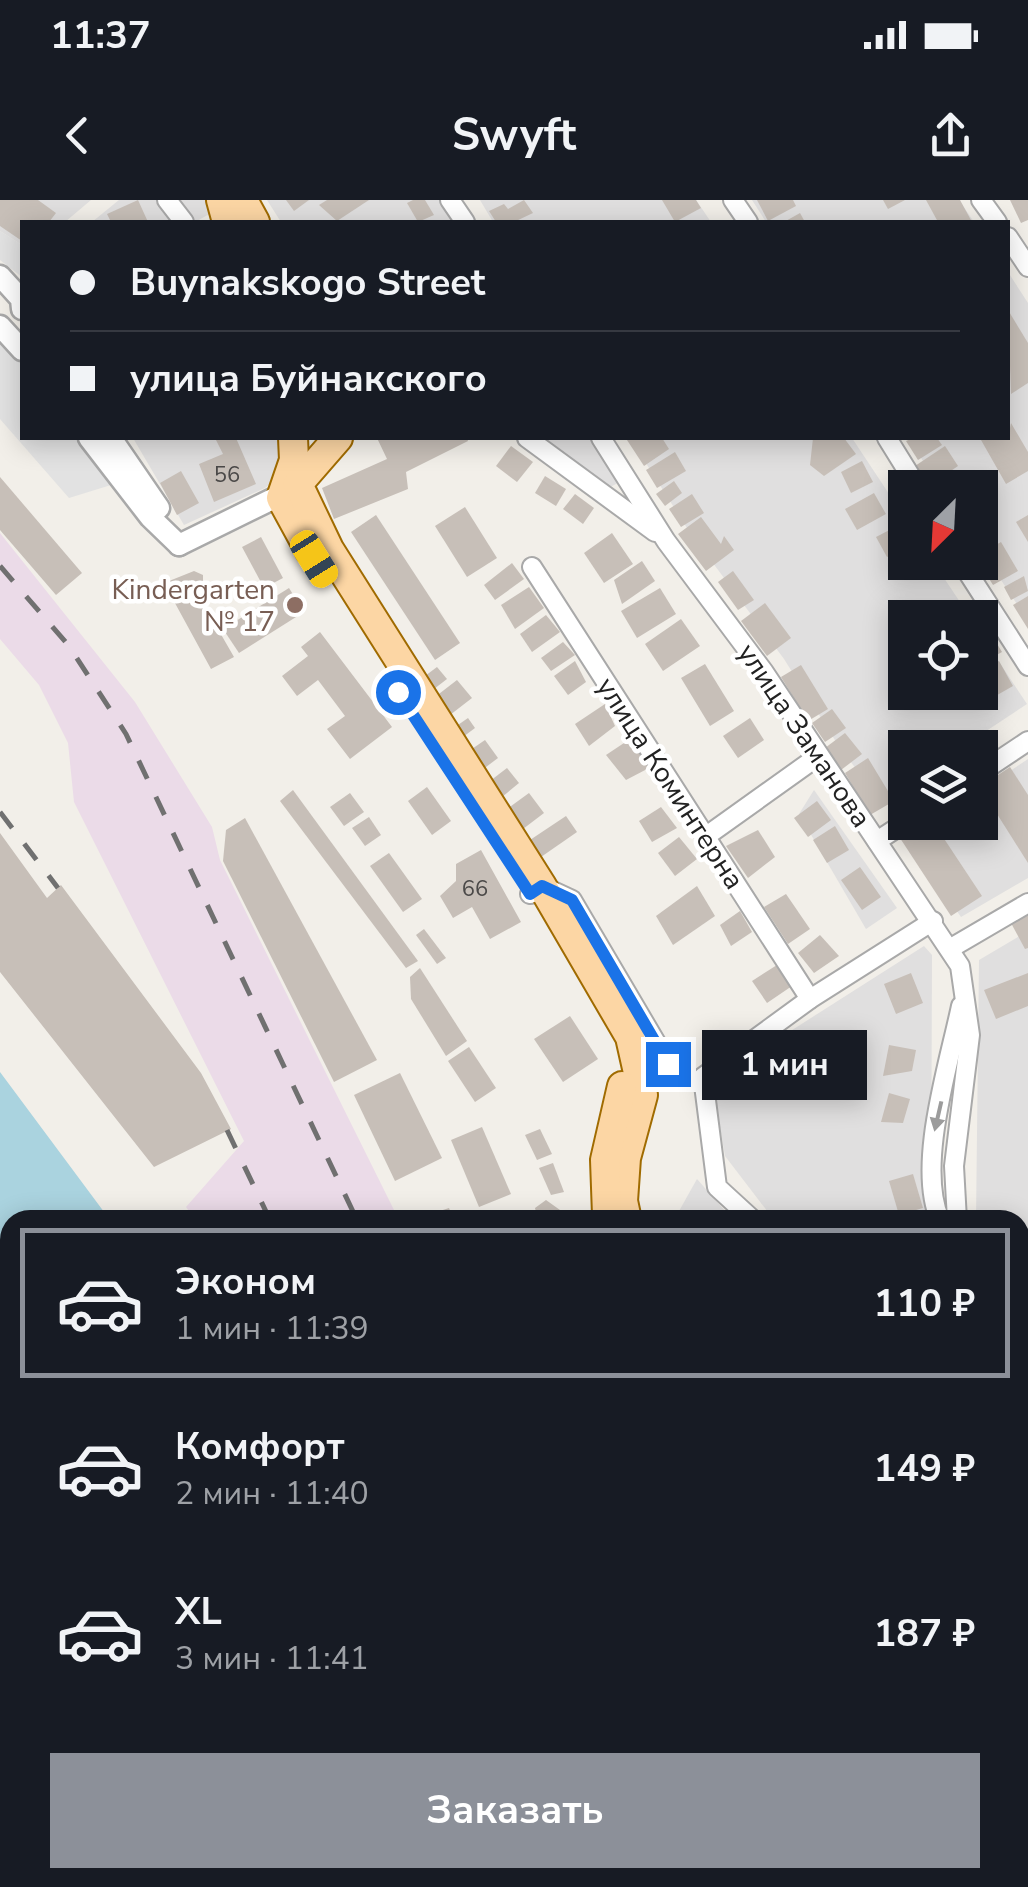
<!DOCTYPE html>
<html lang="ru">
<meta charset="utf-8">
<style>
body{margin:0;font-family:"Nunito Sans",sans-serif;background:#242831;color:#f1f3f6;height:100vh;display:flex;flex-direction:column;font-size:38px;white-space:nowrap}
*{box-sizing:border-box;margin:0}
p{font-size:32px;color:#9ea1a6}
.icon{flex:none;width:55px;height:55px;fill:none;stroke:currentColor;stroke-width:2;stroke-linecap:round;stroke-linejoin:round}
.map{position:relative;flex:1;overflow:hidden}
.panel{position:absolute;left:0px;top:1010px;width:1030px;height:678px;display:flex;flex-direction:column;background:#171b24;border-radius:30px 30px 0 0;box-shadow:0 5px 25px #0003}
.panel>*{flex:none}
.hud{position:absolute;left:20px;top:20px;width:990px;height:220px;border-radius:0px;box-shadow:0 5px 25px #0003;display:grid;align-content:center;height:220px;padding:0 50px;background:#171b24}
.needle{width:65px;rotate:204deg}
.buttons{position:absolute;left:888px;top:270px;display:grid;gap:20px}
.buttons a{display:grid;place-items:center;width:110px;height:110px;border-radius:0px;background:#171b24;box-shadow:0 5px 25px #0003;font-size:50px}
.end{position:absolute;width:45px;height:45px;margin:-22px;border:12px solid #1a73e8;background:#fff;box-shadow:0 0 0 5px #fff}
.from{border-radius:50%}
.bubble{position:absolute;height:70px;border-radius:0px;background:#171b24;box-shadow:0 5px 25px #0003;font-size:32px;font-weight:700;line-height:70px;text-align:center}
.car{position:absolute;width:30px;height:60px;margin:-30px -15px;border-radius:12px;box-shadow:0 0 8px 2px #0007;background:linear-gradient(#f5c518 24%,#345 0 40%,#f5c518 0 76%,#345 0 86%,#f5c518 0)}
.hud b{display:flex;align-items:center;gap:35px;height:95px;font-size:38px}
.hud b+b{border-top:2px solid #363941}
.hud i{width:25px;height:25px;background:#f1f3f6}
ul{padding:18px 0 0;list-style:none}
li{display:flex;align-items:center;gap:30px;height:150px;margin:0 20px 15px;padding:0 30px;border:5px solid transparent;border-radius:0px}
li div{flex:1}
li b{display:block;font-size:38px}
li em{font-style:normal;font-weight:700}
li.on{border-color:#8c9099}
li>.icon{width:90px;height:90px;stroke-width:1.5}
.action{display:flex;gap:20px;margin-top:auto;padding:20px 50px}
.action a{flex:1;height:115px;border-radius:0px;background:#8c9099;color:#fff;font-size:40px;font-weight:700;line-height:115px;text-align:center}
.status{display:flex;justify-content:space-between;align-items:center;height:70px;padding:0 50px;background:#171b24;direction:ltr}
.status svg{height:28px;fill:currentColor}
header{display:flex;justify-content:space-between;align-items:center;height:130px;padding:0 50px;background:#171b24;font-size:45px;font-weight:700}
.map>svg:first-child{display:block}
.residential{fill:#e0dfdf}
.industrial{fill:#ebdbe8}
.parking{fill:#e2e2e2}
.water{fill:#aad3df}
.building{fill:#c7bfb8}
.lines{fill:none;stroke-linecap:round;stroke-linejoin:round}
.minor-casing{stroke:#a9a9a9;stroke-width:22}
.tertiary-casing{stroke:#a9a9a9;stroke-width:25}
.primary-casing{stroke:#a06b00;stroke-width:32}
.minor{stroke:#fff;stroke-width:18}
.tertiary{stroke:#fff;stroke-width:20}
.primary{stroke:#fcd6a4;stroke-width:28}
.rail{stroke:#707070;stroke-width:5;stroke-dasharray:20 20;stroke-linecap:butt}
.oneway{fill:#9c9c9c}
.route{stroke:#1a73e8;stroke-width:12}
.education-dot{fill:#8d6e63;stroke:#fff;stroke-width:4}
.labels{text-anchor:middle;stroke-width:9;stroke-linejoin:round;paint-order:stroke}
.number-label{font-size:22px;fill:#4b4948}
.education-label{font-size:28px;fill:#785e54;stroke:#fff;text-anchor:end}
.street-label{font-size:28px;fill:#222;stroke:#fff}
</style>
<div class="status"><b>11:37</b><svg viewBox="0 0 49 12"><path d="M0 12V9h3v3zM5 12V6h3v6zM10 12V3h3v9zM15 12V0h3v12zM26 1h20v11H26zM47 4h2v5h-2z"/></svg></div>
<header><svg class="icon" aria-label="back" viewBox="0 0 24 24"><path d="M15 5l-7 7 7 7"/></svg>Swyft<svg class="icon" aria-label="share" viewBox="0 0 24 24"><path d="M12 15V3M7 8l5-5 5 5M5 13v7h14v-7"/></svg></header>
<div class="map">
<svg width="1028" height="1687" viewBox="0 0 1028 1687">
<rect width="100%" height="100%" fill="#f2efe9"/>
<g class="residential">
<polygon points="0,0 91,0 65,22 22,22 22,45 0,31"/>
<polygon points="119,0 158,0 179,22 92,22"/>
<polygon points="176,0 209,0 213,12 195,22"/>
<polygon points="267,0 448,0 462,22 281,22"/>
<polygon points="480,0 696,0 711,22 493,22"/>
<polygon points="752,0 959,0 974,22 766,22"/>
<polygon points="1008,72 1028,103 1028,421 980,348 980,288 940,287 908,238 1008,238"/>
<polygon points="133,238 283,238 285,273 265,288 184,325"/>
<polygon points="541,238 591,238 618,283 608,288"/>
<polygon points="630,238 852,238 905,318 905,362 934,363 970,417 905,418 905,492 980,492 980,433 1027,504 962,547 905,548 905,586 881,602 838,545 784,459 687,328"/>
<polygon points="1028,559 1028,678 961,717 907,640 933,623 980,622 980,591"/>
<polygon points="814,590 897,708 866,729 799,614"/>
<polygon points="1028,731 1028,1090 1020,1081 1020,1020 976,1020 979,760"/>
<polygon points="924,746 932,755 931,1020 774,1020 725,956 712,881"/>
<polygon points="697,979 733,1020 674,1020"/>
<polygon points="1020,1150 1028,1159 1028,1374 1020,1366"/>
<polygon points="1020,1416 1028,1428 1028,1616 1020,1608"/>
</g>
<polygon class="industrial" points="0,333 135,502 212,627 220,660 399,1020 195,1020 186,1007 244,941 74,602 68,543 39,485 0,439"/>
<g class="parking">
<polygon points="0,31 22,45 22,77 0,60"/>
<polygon points="0,138 22,165 22,238 76,238 111,285 69,298 0,219"/>
</g>
<polygon class="water" points="0,872 110,1020 10,1020 10,1171 4,1171 0,1196"/>
<g class="building">
<polygon points="0,0 38,0 56,13 49,22 22,22 22,41 0,26"/>
<polygon points="138,0 148,22 111,22 107,14"/>
<polygon points="286,0 309,0 294,11"/>
<polygon points="327,0 369,0 337,21 319,5"/>
<polygon points="413,0 425,0 434,15 418,22 407,3"/>
<polygon points="524,0 533,13 514,22 496,22 489,11 504,4 508,9"/>
<polygon points="662,0 696,0 701,8 675,22"/>
<polygon points="757,0 793,0 796,6 768,21"/>
<polygon points="883,0 905,0 888,9"/>
<polygon points="926,0 960,0 972,22 938,22"/>
<polygon points="1010,0 1028,0 1028,20 1021,23"/>
<polygon points="800,13 805,22 784,22"/>
<polygon points="1008,110 1028,143 1028,183 1011,194"/>
<polygon points="1011,223 1028,252 1028,271 1006,284 981,240 1008,238"/>
<polygon points="215,238 236,238 256,284 214,302 199,264 223,254"/>
<polygon points="377,238 467,238 468,241 406,272 408,289 334,319 322,288 387,259"/>
<polygon points="631,238 662,238 669,249 644,266 627,240"/>
<polygon points="813,238 844,238 856,254 824,276 810,265"/>
<polygon points="913,238 937,238 942,245 918,260 906,241"/>
<polygon points="511,246 533,262 517,282 496,266"/>
<polygon points="945,246 958,266 929,286 915,266"/>
<polygon points="675,252 686,271 657,288 646,270"/>
<polygon points="862,261 873,282 851,293 841,272"/>
<polygon points="181,271 199,303 177,315 160,283"/>
<polygon points="545,276 566,289 556,306 535,293"/>
<polygon points="0,277 82,373 56,395 0,330"/>
<polygon points="953,277 959,288 933,288"/>
<polygon points="674,281 682,293 665,306 656,294"/>
<polygon points="874,293 886,314 857,330 845,309"/>
<polygon points="575,294 594,308 583,324 563,309"/>
<polygon points="692,294 704,313 681,327 669,309"/>
<polygon points="465,307 497,358 467,377 435,326"/>
<polygon points="376,315 460,443 435,460 351,332"/>
<polygon points="1028,315 1028,342 1016,322"/>
<polygon points="701,317 721,344 724,336 734,350 706,371 678,334"/>
<polygon points="984,317 993,333 980,341 980,320"/>
<polygon points="903,323 905,348 887,357 876,337"/>
<polygon points="612,333 633,364 604,383 584,353"/>
<polygon points="261,337 283,378 264,388 242,347"/>
<polygon points="1001,342 1018,371 993,385 980,364 980,354"/>
<polygon points="642,361 655,381 622,404 614,380"/>
<polygon points="512,363 524,379 495,400 484,385"/>
<polygon points="194,371 203,375 203,386 196,391 234,457 211,469 164,383"/>
<polygon points="733,371 754,400 738,410 718,382"/>
<polygon points="1024,376 1028,391 1011,400 1004,387"/>
<polygon points="529,387 544,408 515,429 501,405"/>
<polygon points="289,388 304,412 239,453 223,429"/>
<polygon points="660,388 676,414 637,438 621,411"/>
<polygon points="1028,396 1028,429 1013,405"/>
<polygon points="765,403 791,438 767,456 741,421"/>
<polygon points="546,415 560,432 532,452 520,434"/>
<polygon points="681,419 700,446 663,471 645,444"/>
<polygon points="988,429 1002,452 980,464 980,433"/>
<polygon points="320,432 392,527 350,559 327,529 345,516 318,480 297,496 282,476 308,456 301,447"/>
<polygon points="563,442 575,455 551,471 541,458"/>
<polygon points="575,461 586,482 568,495 554,476"/>
<polygon points="999,461 1013,486 985,502 980,472"/>
<polygon points="705,464 734,511 710,526 681,478"/>
<polygon points="801,465 828,509 808,521 781,477"/>
<polygon points="437,467 447,479 434,489 425,476"/>
<polygon points="457,480 472,498 450,515 435,497"/>
<polygon points="605,504 615,526 589,546 575,524"/>
<polygon points="832,509 846,528 825,542 812,523"/>
<polygon points="468,518 475,528 463,537 455,527"/>
<polygon points="750,518 764,540 738,558 723,536"/>
<polygon points="845,533 862,554 841,570 825,548"/>
<polygon points="630,539 649,568 626,580 606,555"/>
<polygon points="485,540 498,558 482,570 469,551"/>
<polygon points="868,558 894,601 870,615 845,573"/>
<polygon points="1010,567 1028,595 1028,663 980,587"/>
<polygon points="507,568 519,583 502,597 490,581"/>
<polygon points="427,587 451,621 432,635 408,601"/>
<polygon points="293,590 418,761 406,768 280,601"/>
<polygon points="350,593 364,612 344,626 330,607"/>
<polygon points="529,593 544,613 523,629 507,609"/>
<polygon points="817,601 831,620 808,637 794,618"/>
<polygon points="661,607 677,628 652,642 639,621"/>
<polygon points="566,616 577,632 541,657 530,640"/>
<polygon points="369,617 381,635 365,646 352,628"/>
<polygon points="245,618 377,860 334,882 223,661 226,630"/>
<polygon points="918,622 933,622 982,696 951,716 898,635"/>
<polygon points="835,626 849,650 827,663 813,640"/>
<polygon points="758,630 775,657 748,678 726,646"/>
<polygon points="0,633 47,698 61,685 201,873 231,929 154,967 0,772"/>
<polygon points="679,637 697,659 675,676 658,653"/>
<polygon points="481,650 521,722 490,739 472,707 453,718 440,696 456,681 456,664"/>
<polygon points="389,653 422,699 403,712 370,666"/>
<polygon points="860,667 881,697 862,710 841,680"/>
<polygon points="697,686 715,716 673,745 656,716"/>
<polygon points="786,694 810,729 788,744 764,707"/>
<polygon points="740,711 752,732 731,746 720,725"/>
<polygon points="1028,714 1028,748 1025,749 1011,723"/>
<polygon points="424,729 446,758 437,764 416,735"/>
<polygon points="820,735 839,756 814,773 798,753"/>
<polygon points="777,765 792,786 767,803 752,781"/>
<polygon points="420,768 467,841 446,856 411,799 410,777"/>
<polygon points="911,773 923,803 896,814 884,784"/>
<polygon points="1028,773 1028,806 996,819 984,790"/>
<polygon points="570,816 598,859 563,882 534,839"/>
<polygon points="889,845 916,850 912,871 883,876"/>
<polygon points="469,847 496,888 475,902 448,861"/>
<polygon points="400,873 442,958 395,981 354,895"/>
<polygon points="889,893 910,899 903,923 881,922"/>
<polygon points="482,927 511,994 479,1007 451,940"/>
<polygon points="540,929 552,954 537,960 525,935"/>
<polygon points="553,963 564,992 551,995 539,968"/>
<polygon points="913,974 923,1008 899,1015 889,981"/>
<polygon points="546,1000 560,1010 564,1018 538,1020 535,1008"/>
<polygon points="449,1008 454,1020 415,1020 415,1019"/>
<polygon points="1020,1160 1028,1168 1028,1207 1020,1198"/>
<polygon points="1020,1580 1028,1587 1028,1619 1020,1611"/>
</g>
<g class="lines">
<g class="minor-casing">
<g id="minor">
<polyline points="167,0 184,22"/>
<polyline points="450,0 465,22"/>
<polyline points="733,0 748,22"/>
<polyline points="981,0 997,22"/>
<polyline points="1008,37 1028,67"/>
<polyline points="527,238 655,332"/>
<polyline points="601,238 666,341 764,472 960,766 970,835 954,966 957,1020"/>
<polyline points="887,238 918,288"/>
<polyline points="961,362 1028,466"/>
<polyline points="532,367 810,799"/>
<polyline points="980,573 1028,541"/>
<polyline points="705,637 817,557"/>
<polyline points="877,641 906,622"/>
<polyline points="530,694 542,686 572,700 668,863"/>
<polyline points="951,748 1028,703"/>
<polyline points="753,1020 717,987 703,877 810,799 933,721"/>
<path d="M940 1020C916 966 949 864 961 806"/>
<polyline points="1020,1125 1028,1133"/>
<polyline points="1020,1396 1028,1405"/>
<polyline points="1020,1641 1028,1649"/>
<polyline points="520,1678 553,1687"/>
<polyline points="924,1678 945,1687"/>
</g>
</g>
<g class="tertiary-casing">
<g id="tertiary">
<polyline points="0,76 21,99 22,109"/>
<polyline points="0,126 22,150"/>
<polyline points="89,238 150,317 179,345"/>
<polyline points="111,238 159,308"/>
<polyline points="179,345 289,291"/>
</g>
</g>
<g class="primary-casing">
<g id="primary">
<polyline points="221,0 227,22"/>
<polyline points="243,0 255,22"/>
<polyline points="293,238 294,260 281,298 310,351"/>
<polyline points="338,238 298,284 329,349 542,686 630,837 643,895 626,958 623,1001 627,1020"/>
<polyline points="607,1015 605,960 622,886"/>
<polyline points="1008,1678 1018,1687"/>
</g>
</g>
<use href="#minor" class="minor"/>
<use href="#tertiary" class="tertiary"/>
<use href="#primary" class="primary"/>
<g class="rail">
<polyline points="0,366 69,446 126,534 357,1020"/>
<polyline points="0,612 58,688"/>
<polyline points="227,930 270,1020"/>
<polyline points="1,1187 10,1189"/>
<polyline points="0,1221 10,1222"/>
<polyline points="0,1368 10,1370"/>
<polyline points="0,1435 10,1437"/>
<polyline points="0,1655 10,1657"/>
<polyline points="82,1678 150,1687"/>
<polyline points="161,1678 229,1687"/>
<polyline points="626,1678 637,1687"/>
<polyline points="703,1678 712,1687"/>
<polyline points="768,1678 786,1687"/>
<polyline points="847,1678 858,1687"/>
</g>
</g>
<defs><path id="oneway-solid" d="M-6-.8H1V-3.2L6.5 0L1 3.2V.8H-6Z" transform="scale(2.5)"/></defs>
<use class="oneway" href="#oneway-solid" transform="translate(938 916) rotate(103)"/>
<g class="lines">
<polyline class="route" points="398,492 530,694 542,686 572,700 668,864"/>
</g>
<circle class="education-dot" cx="295" cy="405" r="10"/>
<g class="labels">
<g class="number-label">
<text x="227" y="282">56</text>
<text x="475" y="696">66</text>
</g>
<g class="education-label">
<text x="275" y="399">Kindergarten<tspan x="275" dy="32">№ 17</tspan></text>
</g>
<g class="street-label">
<text transform="translate(805 535) rotate(56)" y="10">улица Заманова</text>
<text transform="translate(671 583) rotate(57)" y="10">улица Коминтерна</text>
</g>
</g>
</svg>
<div class="buttons">
<a><svg class="needle" viewBox="-14 -14 28 28"><path d="M0-13l5 13h-10z" fill="#e53935"/><path d="M0 13l5-13h-10z" fill="#9ea1a6"/></svg></a>
<a><svg class="icon" aria-label="locate" viewBox="0 0 24 24"><circle cx="12" cy="12" r="6"/><path d="M12 2v4M12 18v4M2 12h4M18 12h4"/></svg></a>
<a><svg class="icon" aria-label="layers" viewBox="0 0 24 24"><path d="M12 4l9 5-9 5-9-5zM3 14l9 5 9-5"/></svg></a>
</div>
<i class="end from" style="left:398px;top:492px"></i>
<i class="end" style="left:668px;top:864px"></i>
<div class="bubble" style="left:702px;top:830px;width:165px">1 мин</div>
<i class="car" style="left:314px;top:359px;rotate:148deg"></i>
<div class="hud">
<b><i class="from"></i>Buynakskogo Street</b>
<b><i></i>улица Буйнакского</b>
</div>
<section class="panel">
<ul>
<li class="on"><svg class="icon" aria-label="car" viewBox="0 0 24 24"><path d="M5 17H2v-5l4-1 3-4h7l3 4 3 1v5h-3M9 17h6M6 11h13"/><circle cx="7" cy="17" r="2"/><circle cx="17" cy="17" r="2"/></svg><div><b>Эконом</b><p>1 мин · 11:39</p></div><em>110 ₽</em></li>
<li><svg class="icon" aria-label="car" viewBox="0 0 24 24"><path d="M5 17H2v-5l4-1 3-4h7l3 4 3 1v5h-3M9 17h6M6 11h13"/><circle cx="7" cy="17" r="2"/><circle cx="17" cy="17" r="2"/></svg><div><b>Комфорт</b><p>2 мин · 11:40</p></div><em>149 ₽</em></li>
<li><svg class="icon" aria-label="car" viewBox="0 0 24 24"><path d="M5 17H2v-5l4-1 3-4h7l3 4 3 1v5h-3M9 17h6M6 11h13"/><circle cx="7" cy="17" r="2"/><circle cx="17" cy="17" r="2"/></svg><div><b>XL</b><p>3 мин · 11:41</p></div><em>187 ₽</em></li>
</ul>
<div class="action"><a>Заказать</a></div>
</section>
</div>
